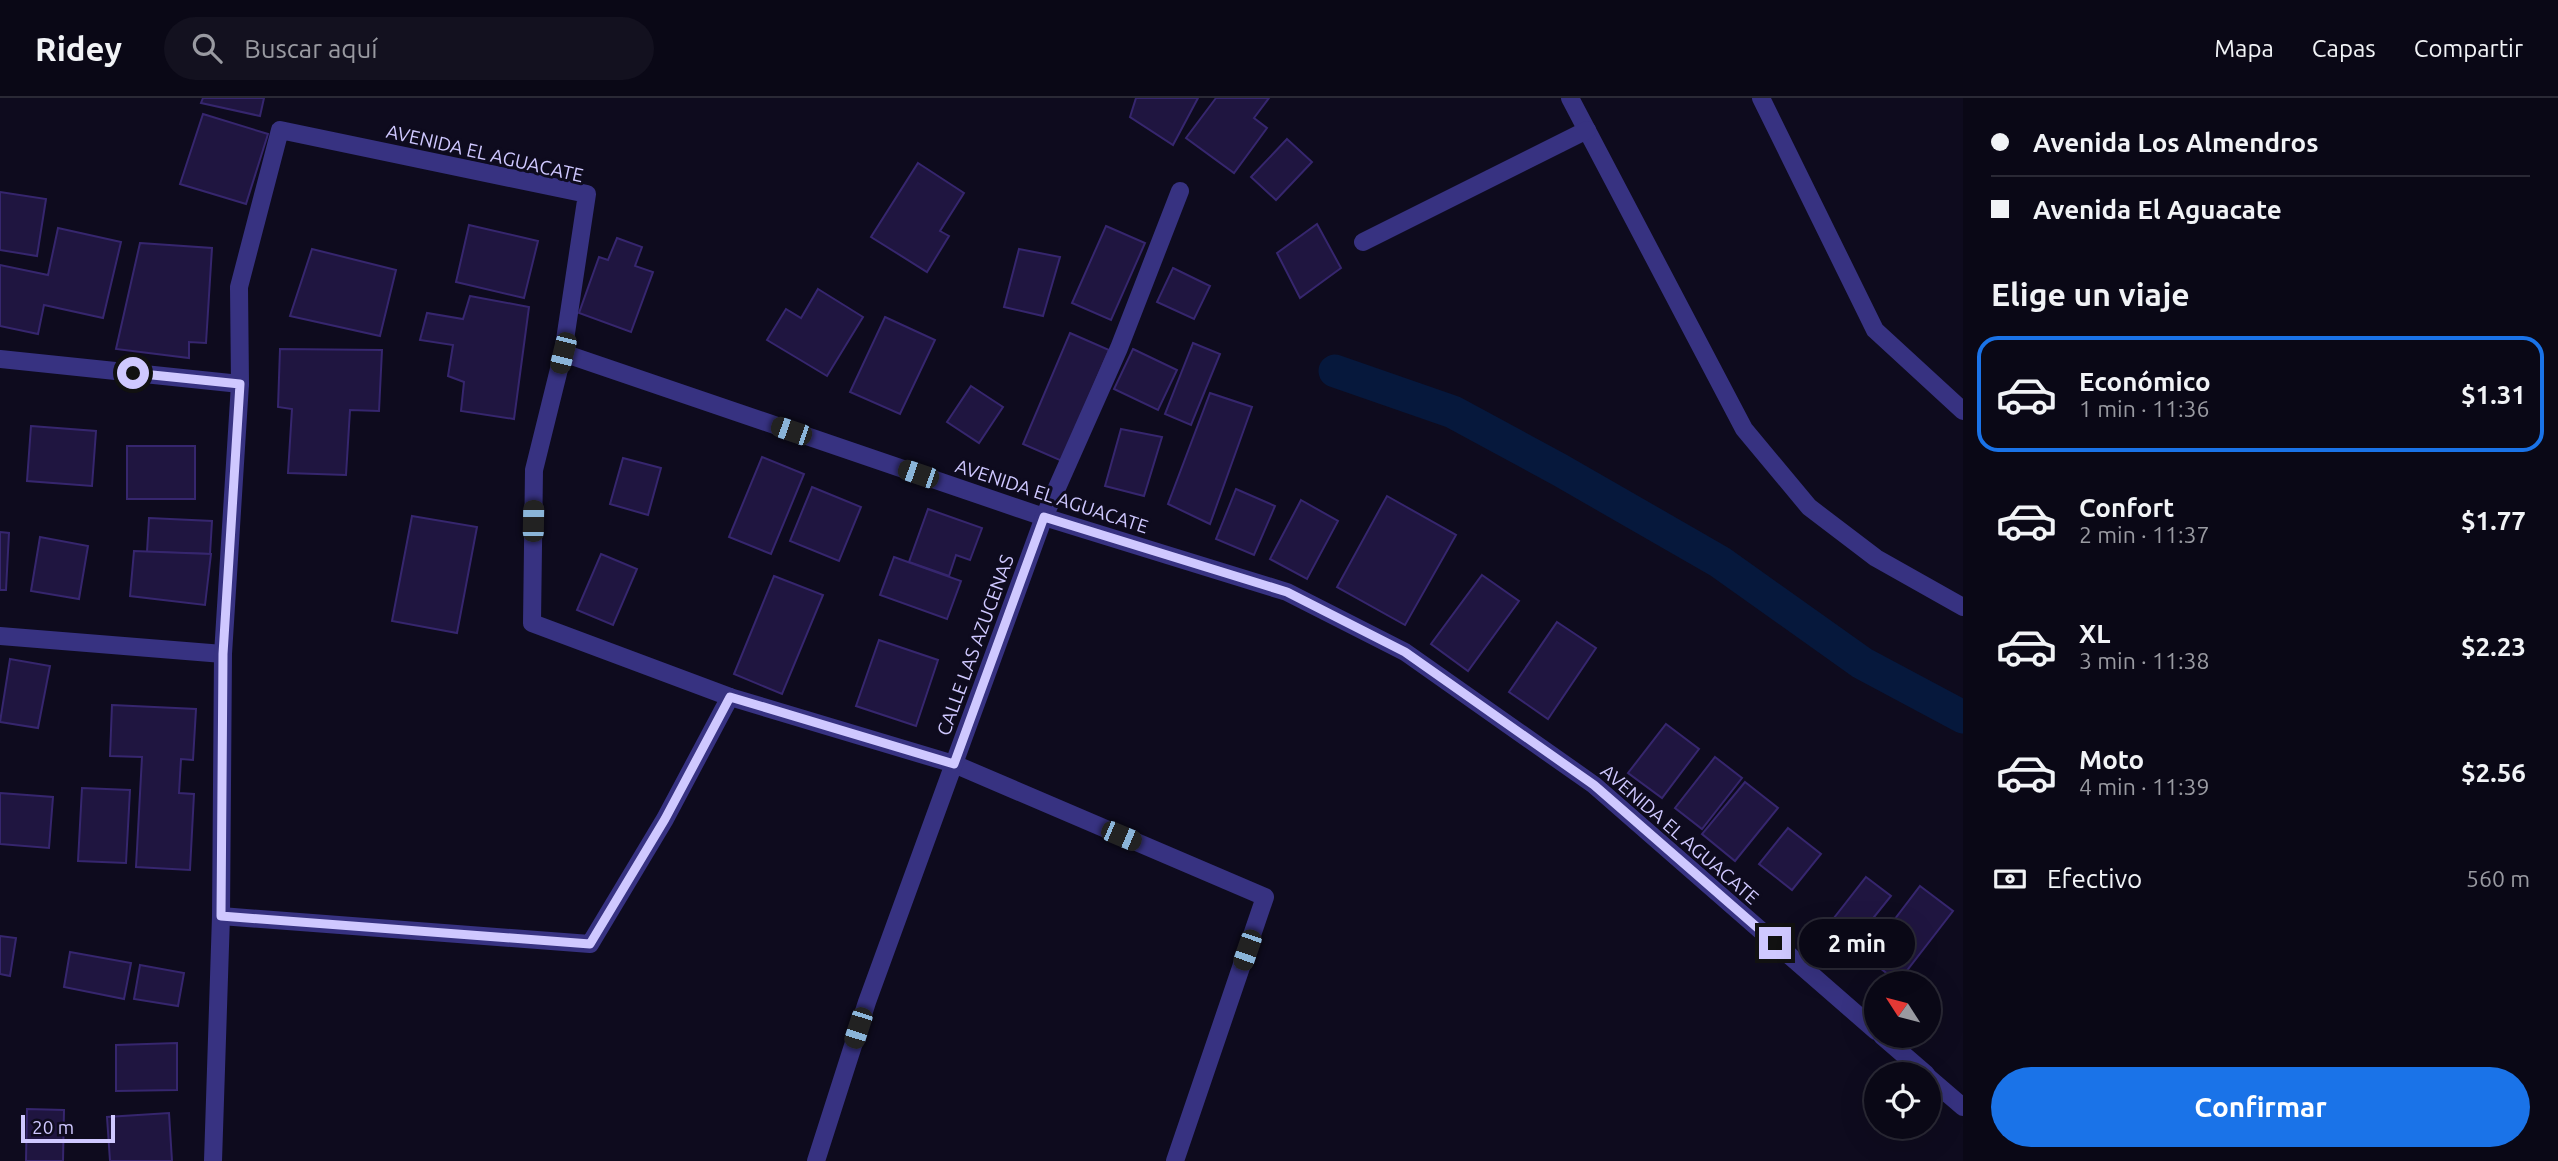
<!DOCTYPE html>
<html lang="es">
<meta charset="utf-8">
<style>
body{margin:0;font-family:Ubuntu,sans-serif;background:#13111f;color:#f1f3f6;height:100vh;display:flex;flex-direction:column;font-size:26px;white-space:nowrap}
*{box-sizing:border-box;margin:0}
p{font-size:23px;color:#999aa1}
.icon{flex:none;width:38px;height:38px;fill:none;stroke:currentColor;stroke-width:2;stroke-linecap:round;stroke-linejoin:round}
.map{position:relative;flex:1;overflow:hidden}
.panel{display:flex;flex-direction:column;background:#0a0816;width:595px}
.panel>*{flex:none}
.top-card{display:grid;align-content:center;height:154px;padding:0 28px;background:#0a0816}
.needle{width:46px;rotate:306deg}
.controls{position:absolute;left:1864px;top:873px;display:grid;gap:14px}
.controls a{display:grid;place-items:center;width:77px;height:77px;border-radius:50%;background:#0a0816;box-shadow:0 7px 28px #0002,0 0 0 2px #2a2935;font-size:35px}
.scale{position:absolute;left:21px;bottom:18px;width:94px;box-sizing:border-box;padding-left:7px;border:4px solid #cfc8ff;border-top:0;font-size:19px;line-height:24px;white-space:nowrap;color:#cfc8ff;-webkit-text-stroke:5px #0e0b1e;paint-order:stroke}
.end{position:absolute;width:32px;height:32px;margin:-16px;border:9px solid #cfc8ff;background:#111;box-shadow:0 0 0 4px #111}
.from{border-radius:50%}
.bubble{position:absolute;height:49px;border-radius:24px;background:#0a0816;box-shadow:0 7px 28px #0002,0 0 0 2px #2a2935;font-size:23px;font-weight:600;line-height:49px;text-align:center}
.car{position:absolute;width:21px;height:42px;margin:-21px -10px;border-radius:9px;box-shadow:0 0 5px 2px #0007;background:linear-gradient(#222 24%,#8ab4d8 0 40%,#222 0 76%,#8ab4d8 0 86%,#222 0)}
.top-card b{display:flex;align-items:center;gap:24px;height:66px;font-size:26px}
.top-card b+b{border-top:2px solid #2a2935}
.top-card i{width:18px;height:18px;background:#f1f3f6}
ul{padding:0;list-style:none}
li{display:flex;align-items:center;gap:21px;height:116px;margin:0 14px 10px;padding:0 14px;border:4px solid transparent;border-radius:21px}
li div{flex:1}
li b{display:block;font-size:26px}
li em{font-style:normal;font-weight:600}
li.current{border-color:#1a73e8}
li>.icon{width:63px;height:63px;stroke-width:1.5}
h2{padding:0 28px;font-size:32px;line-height:84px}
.pay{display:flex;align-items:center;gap:18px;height:77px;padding:0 28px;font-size:26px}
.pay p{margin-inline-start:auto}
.action{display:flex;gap:14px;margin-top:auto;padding:14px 28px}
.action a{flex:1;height:80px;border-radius:42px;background:#1a73e8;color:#fff;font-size:28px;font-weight:600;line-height:80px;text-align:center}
header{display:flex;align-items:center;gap:42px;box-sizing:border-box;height:98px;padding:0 35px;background:#0a0816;border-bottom:2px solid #2a2935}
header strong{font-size:33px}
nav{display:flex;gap:38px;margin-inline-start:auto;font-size:24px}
.search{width:490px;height:63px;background:#13111f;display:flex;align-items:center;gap:18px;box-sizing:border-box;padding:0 24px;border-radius:38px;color:#999aa1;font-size:26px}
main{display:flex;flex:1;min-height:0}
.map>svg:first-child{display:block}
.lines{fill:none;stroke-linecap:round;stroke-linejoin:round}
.canal{stroke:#06183c;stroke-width:33}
.building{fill:#1f1540;stroke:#36266e;stroke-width:2}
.minor{stroke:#373281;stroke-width:18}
.route{stroke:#cfc8ff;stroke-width:9}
.labels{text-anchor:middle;stroke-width:6;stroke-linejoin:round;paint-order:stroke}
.street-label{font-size:19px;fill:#cfc8ff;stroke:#0e0b1e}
</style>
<header>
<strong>Ridey</strong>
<div class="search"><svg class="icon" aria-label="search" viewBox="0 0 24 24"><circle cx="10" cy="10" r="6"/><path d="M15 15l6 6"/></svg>Buscar aquí</div>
<nav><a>Mapa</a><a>Capas</a><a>Compartir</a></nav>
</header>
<main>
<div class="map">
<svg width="1963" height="1063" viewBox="0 0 1963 1063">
<rect width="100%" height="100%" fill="#0e0b1e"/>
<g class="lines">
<polyline class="canal" points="1335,273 1453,314 1560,372 1720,464 1862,565 1963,619"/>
</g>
<g class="building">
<polygon points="203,0 264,0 260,18 201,5"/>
<polygon points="1136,0 1198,0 1173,47 1130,19"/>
<polygon points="1216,0 1269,0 1254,20 1267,30 1234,75 1186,40"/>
<polygon points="203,16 268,36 246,106 180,86"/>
<polygon points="1287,41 1312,64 1276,102 1251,79"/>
<polygon points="918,65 964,95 940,133 949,138 927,174 871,139"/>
<polygon points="0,94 46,101 37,158 0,152"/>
<polygon points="1317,126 1341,170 1300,200 1277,155"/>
<polygon points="469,127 538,143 524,200 456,184"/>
<polygon points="1106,128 1145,145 1111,222 1072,205"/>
<polygon points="58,130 121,144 103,220 44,207 38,236 0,228 0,167 48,177"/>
<polygon points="617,140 642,149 635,168 653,174 631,234 579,215 599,159 608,162"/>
<polygon points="140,145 212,150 206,245 189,244 189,260 116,251"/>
<polygon points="312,151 396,172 380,238 290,218"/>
<polygon points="1019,151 1060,159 1043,218 1004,209"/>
<polygon points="1173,170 1210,188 1194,221 1157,204"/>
<polygon points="818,191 863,219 827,278 767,242 786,211 801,220"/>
<polygon points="470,198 529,209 514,321 461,313 464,284 448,278 453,247 420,242 427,215 463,221"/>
<polygon points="885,219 935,242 900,316 850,294"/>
<polygon points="1070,235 1109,252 1062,363 1023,346"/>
<polygon points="1193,245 1220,256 1191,327 1165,316"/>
<polygon points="280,251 382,252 379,313 350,312 346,377 288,375 292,311 278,309"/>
<polygon points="1133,251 1177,272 1158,312 1114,291"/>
<polygon points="971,288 1003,309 979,345 947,324"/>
<polygon points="1210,295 1252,309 1210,426 1168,406"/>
<polygon points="31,328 96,333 92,388 27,383"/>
<polygon points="1121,331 1162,339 1144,398 1105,388"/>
<rect x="127" y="348" width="68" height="53"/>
<polygon points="762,359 804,376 771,456 729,439"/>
<polygon points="623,360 661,370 648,417 610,406"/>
<polygon points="812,389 861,409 839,463 790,443"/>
<polygon points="1236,391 1275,408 1254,457 1216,441"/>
<polygon points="1387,398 1456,437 1405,527 1337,489"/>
<polygon points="1301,402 1338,423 1307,481 1270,461"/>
<polygon points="928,411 982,430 970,462 956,457 949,478 909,464"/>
<polygon points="412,418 477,429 457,535 392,523"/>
<polygon points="149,420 212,423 210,456 147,454"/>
<polygon points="0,434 9,435 6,492 0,492"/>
<polygon points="40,439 88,448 79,501 31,493"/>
<polygon points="134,453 211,456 205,507 130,498"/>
<polygon points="601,456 637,471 613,527 577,512"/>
<polygon points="894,459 961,483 947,521 880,497"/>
<polygon points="1482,477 1519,503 1468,573 1431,546"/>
<polygon points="774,478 823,497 782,596 734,576"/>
<polygon points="1557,524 1596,550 1548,621 1509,594"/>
<polygon points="879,542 938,562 916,628 856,608"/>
<polygon points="10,561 50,568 38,630 0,624"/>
<polygon points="112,607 196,611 193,662 181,661 179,695 194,696 190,772 136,769 142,659 110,658"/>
<polygon points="1666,626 1699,651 1662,700 1628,675"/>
<polygon points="1715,659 1742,680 1702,731 1675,710"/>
<polygon points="1745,684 1778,710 1735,763 1702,736"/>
<polygon points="82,690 130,692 126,765 78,763"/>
<polygon points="0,695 53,699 49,750 0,746"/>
<polygon points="1788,730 1821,756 1792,792 1759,766"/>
<polygon points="1866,779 1891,798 1854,844 1830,825"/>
<polygon points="1920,788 1953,813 1898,884 1866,859"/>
<polygon points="0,838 16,840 10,878 0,876"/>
<polygon points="70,854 131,865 124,901 64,889"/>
<polygon points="140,867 184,875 178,908 134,901"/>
<polygon points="177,945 177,992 116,993 116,947"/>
<polygon points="27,1011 64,1012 63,1063 26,1063"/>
<polygon points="169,1015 172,1063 110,1063 107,1019"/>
</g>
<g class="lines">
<g class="minor">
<polyline points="1570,0 1744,331 1809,409 1876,460 1963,509"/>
<polyline points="1761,0 1875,232 1963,313"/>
<polyline points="1363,144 1587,32"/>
<polyline points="563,255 1044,419 1287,494 1405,554 1594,687 1876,933"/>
<polyline points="0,261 240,286"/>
<polyline points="0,538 223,556"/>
<polyline points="221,818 590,846 665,721 730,599"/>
<polyline points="1882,938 1926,976"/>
<polyline points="1928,979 1963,1009"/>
<polyline points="213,1063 221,818 223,556 240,286 239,189 280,32 587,96 563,255 534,372 532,525 730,599 954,666 1265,799 1175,1063"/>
<polyline points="816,1063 867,904 1044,419 1119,250 1180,93"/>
</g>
</g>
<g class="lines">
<polyline class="route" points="133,275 240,286 223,556 221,818 590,846 665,721 730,599 954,666 1044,419 1287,494 1405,554 1594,687 1775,845"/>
</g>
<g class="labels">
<g class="street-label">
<text transform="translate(485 55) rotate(13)" y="7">AVENIDA EL AGUACATE</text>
<text transform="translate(1052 398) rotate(18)" y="7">AVENIDA EL AGUACATE</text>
<text transform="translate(975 547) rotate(-70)" y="7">CALLE LAS AZUCENAS</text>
<text transform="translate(1680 736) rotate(41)" y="7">AVENIDA EL AGUACATE</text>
</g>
</g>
</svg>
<div class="controls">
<a><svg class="needle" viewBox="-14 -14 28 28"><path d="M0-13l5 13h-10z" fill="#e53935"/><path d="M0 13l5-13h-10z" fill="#999aa1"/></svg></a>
<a><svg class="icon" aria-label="locate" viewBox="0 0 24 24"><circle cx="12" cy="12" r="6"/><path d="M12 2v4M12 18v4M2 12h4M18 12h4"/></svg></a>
</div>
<div class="scale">20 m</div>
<i class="end from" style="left:133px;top:275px"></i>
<i class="end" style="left:1775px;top:845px"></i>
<div class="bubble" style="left:1799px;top:821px;width:116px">2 min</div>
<i class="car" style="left:563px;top:255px;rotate:194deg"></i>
<i class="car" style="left:791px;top:333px;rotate:289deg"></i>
<i class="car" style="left:918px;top:376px;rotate:289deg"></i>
<i class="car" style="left:533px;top:423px;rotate:1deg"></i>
<i class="car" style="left:1121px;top:738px;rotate:113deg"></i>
<i class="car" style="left:1247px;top:852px;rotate:199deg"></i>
<i class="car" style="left:858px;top:930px;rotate:198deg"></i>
</div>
<section class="panel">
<div class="top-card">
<b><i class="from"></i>Avenida Los Almendros</b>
<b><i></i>Avenida El Aguacate</b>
</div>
<h2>Elige un viaje</h2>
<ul>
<li class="current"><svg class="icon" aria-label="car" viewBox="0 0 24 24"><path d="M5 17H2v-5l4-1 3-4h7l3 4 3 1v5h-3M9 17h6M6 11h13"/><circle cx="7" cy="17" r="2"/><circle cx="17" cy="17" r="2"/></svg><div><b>Económico</b><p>1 min · 11:36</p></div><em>$1.31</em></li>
<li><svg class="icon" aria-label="car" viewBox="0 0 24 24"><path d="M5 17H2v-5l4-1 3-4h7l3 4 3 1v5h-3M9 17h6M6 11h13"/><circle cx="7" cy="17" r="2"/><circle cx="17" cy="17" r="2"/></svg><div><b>Confort</b><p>2 min · 11:37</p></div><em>$1.77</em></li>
<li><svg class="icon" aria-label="car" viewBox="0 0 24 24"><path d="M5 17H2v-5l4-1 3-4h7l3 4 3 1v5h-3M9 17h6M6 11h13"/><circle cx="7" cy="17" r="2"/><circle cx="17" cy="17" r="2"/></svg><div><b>XL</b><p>3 min · 11:38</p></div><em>$2.23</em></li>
<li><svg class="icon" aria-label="car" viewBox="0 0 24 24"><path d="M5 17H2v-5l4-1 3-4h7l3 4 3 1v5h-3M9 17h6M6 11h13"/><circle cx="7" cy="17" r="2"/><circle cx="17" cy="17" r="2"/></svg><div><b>Moto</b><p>4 min · 11:39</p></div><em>$2.56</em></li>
</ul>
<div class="pay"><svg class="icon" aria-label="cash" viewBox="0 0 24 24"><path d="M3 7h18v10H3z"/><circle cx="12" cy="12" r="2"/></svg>Efectivo<p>560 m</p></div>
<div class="action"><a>Confirmar</a></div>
</section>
</main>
